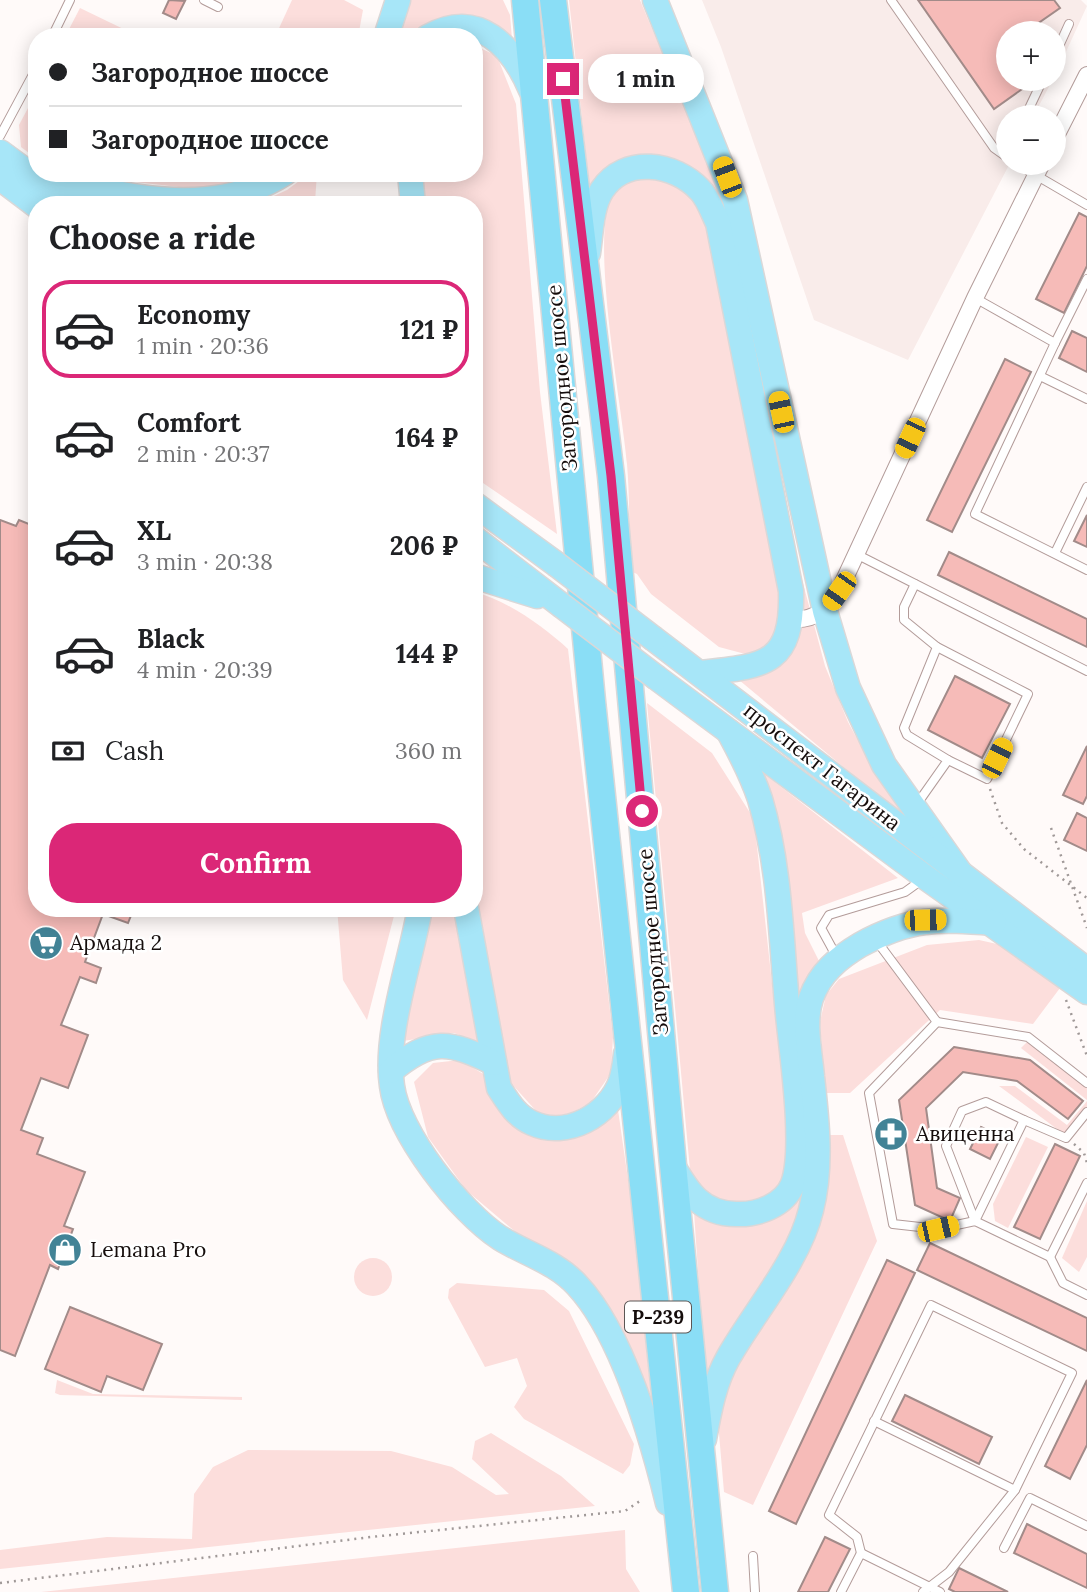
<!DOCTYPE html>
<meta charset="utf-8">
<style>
body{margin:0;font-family:Lora,serif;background:#f2f2f2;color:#202124;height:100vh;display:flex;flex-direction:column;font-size:26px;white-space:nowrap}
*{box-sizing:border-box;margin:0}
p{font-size:23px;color:#757577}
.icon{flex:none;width:38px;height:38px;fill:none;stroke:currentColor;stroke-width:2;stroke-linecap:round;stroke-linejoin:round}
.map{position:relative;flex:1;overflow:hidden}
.sheet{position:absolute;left:28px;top:196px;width:455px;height:721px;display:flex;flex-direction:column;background:#fff;border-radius:28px;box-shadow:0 4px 18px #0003}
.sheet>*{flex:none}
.top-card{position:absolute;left:28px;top:28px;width:455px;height:154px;border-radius:28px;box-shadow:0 4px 18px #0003;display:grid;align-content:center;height:154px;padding:0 21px;background:#fff}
.tools{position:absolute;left:996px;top:21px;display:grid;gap:14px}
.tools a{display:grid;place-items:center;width:70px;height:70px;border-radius:50%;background:#fff;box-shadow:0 4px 18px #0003;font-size:35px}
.end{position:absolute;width:32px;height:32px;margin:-16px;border:9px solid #db2777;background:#fff;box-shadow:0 0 0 4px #fff}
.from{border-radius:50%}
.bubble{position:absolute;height:49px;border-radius:24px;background:#fff;box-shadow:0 4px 18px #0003;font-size:23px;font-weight:800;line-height:49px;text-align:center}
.car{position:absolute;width:21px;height:42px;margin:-21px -10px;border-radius:9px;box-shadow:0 0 5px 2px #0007;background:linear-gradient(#f5c518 24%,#345 0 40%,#f5c518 0 76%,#345 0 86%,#f5c518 0)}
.top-card b{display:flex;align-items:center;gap:24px;height:66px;font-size:26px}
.top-card b+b{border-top:2px solid #e0e0e0}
.top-card i{width:18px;height:18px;background:#202124}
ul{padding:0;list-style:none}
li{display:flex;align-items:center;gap:21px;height:98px;margin:0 14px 10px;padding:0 7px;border:4px solid transparent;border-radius:28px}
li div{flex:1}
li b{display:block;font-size:26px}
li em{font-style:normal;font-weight:800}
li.current{border-color:#db2777}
li>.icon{width:63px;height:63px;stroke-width:1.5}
h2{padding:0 21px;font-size:32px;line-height:84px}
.pay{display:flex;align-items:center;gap:18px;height:77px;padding:0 21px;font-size:26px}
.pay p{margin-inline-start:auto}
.button{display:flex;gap:14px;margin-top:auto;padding:14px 21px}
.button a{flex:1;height:80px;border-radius:28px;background:#db2777;color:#fff;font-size:28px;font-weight:800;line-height:80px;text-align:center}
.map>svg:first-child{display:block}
.built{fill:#f9ecea}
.green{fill:#fcdedc}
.building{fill:#f6bbb8;stroke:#a28b89;stroke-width:2}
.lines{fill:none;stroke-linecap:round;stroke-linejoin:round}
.service-casing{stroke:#b39c9a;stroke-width:10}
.minor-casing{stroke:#b39c9a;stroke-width:18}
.primary-casing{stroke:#dad8d8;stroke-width:27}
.trunk-casing{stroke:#dad8d8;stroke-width:29}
.path{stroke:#a09998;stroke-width:2.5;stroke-dasharray:2 5;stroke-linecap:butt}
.service{stroke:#fff;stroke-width:8}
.minor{stroke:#fff;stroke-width:16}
.primary{stroke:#a7e6f8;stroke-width:24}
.trunk{stroke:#8adef6;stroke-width:26}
.primary-bridge-casing{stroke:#dad8d8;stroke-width:27;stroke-linecap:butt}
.primary-bridge{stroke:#a7e6f8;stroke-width:24}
.route{stroke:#db2777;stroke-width:9}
.labels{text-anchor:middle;stroke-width:5;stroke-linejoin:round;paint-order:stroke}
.shield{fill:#fff;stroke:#5b5655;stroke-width:2}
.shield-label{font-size:19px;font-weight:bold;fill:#150d0c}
.street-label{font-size:21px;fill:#150d0c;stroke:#fff}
.poi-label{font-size:21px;fill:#150d0c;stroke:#fff;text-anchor:start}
</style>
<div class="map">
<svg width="1087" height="1592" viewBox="0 0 1087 1592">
<rect width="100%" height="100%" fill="#fffaf9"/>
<polygon class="built" points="702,0 1081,0 1087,6 1054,78 1054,33 1008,33 1008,79 1053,79 1033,117 1008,117 1010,163 908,360 814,320 721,47"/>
<g class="green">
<polygon points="292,0 344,0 363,10 358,37 275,37"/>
<path d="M406 0H503L510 15 512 39C482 18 441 1 415 37H394Z"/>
<polygon points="569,0 640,0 707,160 734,237 800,572 825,666 848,722 877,776 907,820 733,675 790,648 704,179 666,156 638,157 590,192"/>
<polygon points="80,8 140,37 65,37"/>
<polygon points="474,45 497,56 516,104 540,392 557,534 483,483 474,472 474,205 419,205 416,173 474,173"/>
<polygon points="37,91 37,159 21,147 19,125"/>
<polygon points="56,173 267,173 214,191"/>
<polygon points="310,173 317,173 315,202 311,205 254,205 287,190"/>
<path d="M661 174 693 192 709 219 776 552 782 633 766 653 749 655 719 647 651 594 637 574 630 571C629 536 630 500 627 464 623 411 588 232 613 194 623 178 644 176 661 174Z"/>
<path d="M474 592C507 600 544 627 568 649L613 1037 611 1073 591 1102 565 1117 538 1113 510 1082 474 908Z"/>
<path d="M647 703 712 753 754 819 790 1148 782 1186C775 1191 767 1199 759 1202 731 1213 700 1196 690 1170Z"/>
<polygon points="758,769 898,878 802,913 805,933 819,961 812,1141 800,1222 706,1388 694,1212 713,1223 799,1188"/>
<polygon points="337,908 396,908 367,1020 343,980"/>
<polygon points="426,908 453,908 480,1043 454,1033 403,1041"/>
<polygon points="979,940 1006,946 1060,988 1033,1024 940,1010 850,1093 825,1093 820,1022 826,995 839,979 927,945"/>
<polygon points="1027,1042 1087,1088 1087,1100 1021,1048"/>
<polygon points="460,1060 490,1078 518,1126 617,1103 633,1214 651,1396 609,1311 466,1190 428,1137 414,1082 433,1063"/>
<polygon points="999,1086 1015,1086 1067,1125 1087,1101 1087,1108 1065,1135"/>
<polygon points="829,1135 843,1135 877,1241 753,1505 724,1492 718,1422 738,1359 783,1294 819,1227 828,1184"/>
<polygon points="1026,1137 1048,1147 1008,1228 995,1221 993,1204"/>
<polygon points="1087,1201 1087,1257 1079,1272 1062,1258"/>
<circle cx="373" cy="1277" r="19"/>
<polygon points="457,1283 544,1290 569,1311 634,1444 630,1465 623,1474 524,1419 514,1407 527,1386 517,1358 485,1367 448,1298 449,1289"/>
<polygon points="57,1380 93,1394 242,1397 242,1400 60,1395 55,1393"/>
<polygon points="491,1433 561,1476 595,1506 0,1569 0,1550 107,1537 192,1539 194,1494 213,1467 248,1450 391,1451 452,1467 496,1495 509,1494 472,1459 475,1441"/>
<polygon points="625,1530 626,1569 640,1592 41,1592"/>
</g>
<g class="building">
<polygon points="169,0 185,1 176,19 163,13"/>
<polygon points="918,0 1054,0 1060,8 1030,29 1034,33 1008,33 1008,79 1019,79 1025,87 994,109"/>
<polygon points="1079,213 1087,217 1087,266 1064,313 1036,299"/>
<polygon points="1072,331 1087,338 1087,372 1059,358"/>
<polygon points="1005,359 1031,372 952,532 927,520"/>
<polygon points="1087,515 1087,547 1074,541"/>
<polygon points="0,520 16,526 19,520 34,526 32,532 37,534 37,908 134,908 128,923 103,914 85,962 101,968 96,983 80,977 61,1025 88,1035 68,1088 41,1078 21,1130 43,1138 37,1154 85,1172 64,1226 73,1229 58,1269 50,1265 15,1356 0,1350"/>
<polygon points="949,552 1087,619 1087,647 938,575"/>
<polygon points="955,676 1010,704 982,758 928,730"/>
<polygon points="1087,746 1087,796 1083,804 1063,795"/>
<polygon points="1077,813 1087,818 1087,851 1064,840"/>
<polygon points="954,1047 1030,1060 1083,1101 1068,1119 1017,1081 963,1072 926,1108 937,1188 960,1198 950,1221 915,1205 899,1100"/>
<polygon points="981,1127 1001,1137 990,1159 970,1149"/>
<polygon points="1055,1144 1080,1156 1040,1239 1014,1227"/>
<polygon points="930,1243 1087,1318 1087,1351 917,1270"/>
<polygon points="887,1260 915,1273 796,1524 769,1511"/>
<polygon points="70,1307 162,1344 143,1390 107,1376 101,1392 45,1369"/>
<polygon points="1087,1380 1087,1445 1070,1479 1045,1466"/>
<polygon points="905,1395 992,1437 979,1464 892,1421"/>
<polygon points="1027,1524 1087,1554 1087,1588 1014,1553"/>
<polygon points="825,1537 850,1549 828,1592 798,1592"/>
<polygon points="959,1568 1008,1592 955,1592 949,1589"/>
</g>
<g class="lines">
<g class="service-casing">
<g id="service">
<polyline points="204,0 218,7"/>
<polyline points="891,0 994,148 1008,158"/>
<polyline points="52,37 70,0"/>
<polyline points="1054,57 1069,24"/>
<polyline points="1025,117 1043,79"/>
<polyline points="0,136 37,67"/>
<polyline points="1015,163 1087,205"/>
<polyline points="975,298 1055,343 1087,279"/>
<polyline points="1055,343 975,514 1087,570"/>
<polyline points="1040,376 1087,399"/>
<polyline points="1055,553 1087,487"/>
<polyline points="856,554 1087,671"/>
<polyline points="915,584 904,607 904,620 937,647 904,728 907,735 948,760 917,804"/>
<polyline points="937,647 1028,694 987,779 948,760"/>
<polyline points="876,940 937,1022 869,1093 893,1224 938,1229 975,1221 1050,1257 1087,1183"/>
<polyline points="842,955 833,950 821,928 829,915 905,892 923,879"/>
<polyline points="937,1022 1028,1037 1087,1083"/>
<polyline points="975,1221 1024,1120 1066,1138 1087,1112"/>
<polyline points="975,1221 946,1146 962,1111 986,1102 1024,1120"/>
<polyline points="1050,1257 1063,1283 1087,1295"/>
<polyline points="874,1421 1015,1490"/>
<polyline points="1004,1548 1030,1498 1087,1526"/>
<polyline points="861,1553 857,1537 829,1515 931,1305 1072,1373 1015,1490 949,1572 923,1592"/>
<polyline points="753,1556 755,1592"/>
<polyline points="841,1592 861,1553 940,1592"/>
</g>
</g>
<g class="minor-casing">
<g id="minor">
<polyline points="1054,140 1087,75"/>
<path d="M792 619C816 621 826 609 839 591L975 298 1042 163"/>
</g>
</g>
<g class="primary-casing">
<g id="primary">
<polyline points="655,0 735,200 825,611 848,688 884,765 961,874"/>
<polyline points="386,37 398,0"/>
<path d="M428 37C478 8 513 47 531 90"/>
<polyline points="0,152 72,205"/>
<path d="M27 171C109 193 208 223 285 173"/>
<polyline points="410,173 413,205"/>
<polyline points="0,178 37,206"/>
<path d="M588 253C591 233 591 207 602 190 625 155 675 163 700 190 708 198 713 213 718 223L791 591C793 666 764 666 700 673"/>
<polyline points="474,504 556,564"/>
<polyline points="474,538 561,605"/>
<polyline points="474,576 537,596"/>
<polyline points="654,639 1087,970"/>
<polyline points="657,678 925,877 1087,992"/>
<path d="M420 908C411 961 384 1034 392 1086 398 1133 460 1212 500 1238 526 1254 556 1262 577 1285 623 1334 652 1438 668 1503"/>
<path d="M466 908 499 1088C508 1102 516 1116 532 1123 567 1139 609 1115 621 1081 624 1072 625 1062 626 1054"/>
<path d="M391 1071C431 1037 449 1041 494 1063"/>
<path d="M673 1166C688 1192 702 1214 736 1214 757 1215 784 1206 793 1184 806 1148 792 1055 788 1015 781 943 781 869 760 799 752 775 741 754 729 732"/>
<path d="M704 1439C709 1412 714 1383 728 1358 754 1312 799 1261 811 1210 822 1167 817 1121 812 1077 810 1054 803 1021 811 998 820 973 838 958 860 945 911 917 938 919 994 923"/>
</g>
</g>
<g class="trunk-casing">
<g id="trunk">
<polyline points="525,0 592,701 686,1592"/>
<polyline points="553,0 611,476 673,1165 715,1592"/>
</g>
</g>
<g class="path">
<polyline points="990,789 1002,823 1024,849 1087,898"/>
<polyline points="1051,828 1087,928"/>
<polyline points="1066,1000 1087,1056"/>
<polyline points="1074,1144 1084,1153 1087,1163"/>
<polyline points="0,1583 371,1537 625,1511 643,1499"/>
</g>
<use href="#service" class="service"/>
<use href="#minor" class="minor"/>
<use href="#primary" class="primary"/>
<use href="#trunk" class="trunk"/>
<g class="primary-bridge-casing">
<g id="primary-bridge">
<polyline points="556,564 654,639"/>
<polyline points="561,605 657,678"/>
</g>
</g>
<use href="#primary-bridge" class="primary-bridge"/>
</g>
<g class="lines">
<polyline class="route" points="563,79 611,476 642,811"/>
</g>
<defs>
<g id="supermarket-disc" transform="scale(1.75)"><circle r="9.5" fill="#428396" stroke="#fff"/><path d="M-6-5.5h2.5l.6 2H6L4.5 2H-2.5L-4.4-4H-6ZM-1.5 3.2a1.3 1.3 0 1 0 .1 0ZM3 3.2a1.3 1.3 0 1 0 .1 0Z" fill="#fff"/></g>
<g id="pharmacy-disc" transform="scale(1.75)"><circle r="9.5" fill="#428396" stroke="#fff"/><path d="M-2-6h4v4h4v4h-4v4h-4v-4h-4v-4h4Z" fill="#fff"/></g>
<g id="shop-disc" transform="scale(1.75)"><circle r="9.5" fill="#428396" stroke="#fff"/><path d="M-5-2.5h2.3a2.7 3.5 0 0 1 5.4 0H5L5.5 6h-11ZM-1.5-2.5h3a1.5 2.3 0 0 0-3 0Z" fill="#fff"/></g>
</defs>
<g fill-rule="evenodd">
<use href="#supermarket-disc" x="46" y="943"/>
<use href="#pharmacy-disc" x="891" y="1134"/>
<use href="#shop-disc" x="65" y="1250"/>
</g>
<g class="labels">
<rect class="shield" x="625" y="1301.5" width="66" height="31" rx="5"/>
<g class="shield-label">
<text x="658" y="1324">Р-239</text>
</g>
<g class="street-label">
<text transform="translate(562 378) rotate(-95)" y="7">Загородное шоссе</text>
<text transform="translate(822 767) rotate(38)" y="7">проспект Гагарина</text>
<text transform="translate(653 942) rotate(-95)" y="7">Загородное шоссе</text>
</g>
<g class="poi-label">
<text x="70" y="950">Армада 2</text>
<text x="916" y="1141">Авиценна</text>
<text x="90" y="1257">Lemana Pro</text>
</g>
</g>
</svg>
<div class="tools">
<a>+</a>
<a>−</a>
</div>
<i class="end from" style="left:642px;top:811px"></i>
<i class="end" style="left:563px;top:79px"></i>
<div class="bubble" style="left:588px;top:54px;width:116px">1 min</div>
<i class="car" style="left:727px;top:177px;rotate:339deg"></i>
<i class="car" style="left:781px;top:412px;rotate:348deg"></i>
<i class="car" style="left:910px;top:438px;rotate:205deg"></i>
<i class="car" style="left:839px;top:591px;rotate:215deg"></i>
<i class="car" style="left:997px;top:758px;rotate:26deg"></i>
<i class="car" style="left:925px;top:920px;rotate:89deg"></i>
<i class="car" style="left:938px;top:1229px;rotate:77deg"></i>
<div class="top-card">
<b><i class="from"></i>Загородное шоссе</b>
<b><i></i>Загородное шоссе</b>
</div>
<section class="sheet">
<h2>Choose a ride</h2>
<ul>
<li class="current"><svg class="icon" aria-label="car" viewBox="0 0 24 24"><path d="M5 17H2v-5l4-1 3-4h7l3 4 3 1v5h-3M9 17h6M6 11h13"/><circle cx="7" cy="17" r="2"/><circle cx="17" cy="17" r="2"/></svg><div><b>Economy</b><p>1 min · 20:36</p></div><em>121 ₽</em></li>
<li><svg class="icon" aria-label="car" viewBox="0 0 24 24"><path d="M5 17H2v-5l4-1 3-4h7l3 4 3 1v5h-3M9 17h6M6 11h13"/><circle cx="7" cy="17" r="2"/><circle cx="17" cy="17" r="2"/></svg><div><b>Comfort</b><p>2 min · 20:37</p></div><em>164 ₽</em></li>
<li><svg class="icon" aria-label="car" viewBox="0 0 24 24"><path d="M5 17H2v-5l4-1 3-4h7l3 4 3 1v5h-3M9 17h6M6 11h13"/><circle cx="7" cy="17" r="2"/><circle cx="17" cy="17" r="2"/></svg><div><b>XL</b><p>3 min · 20:38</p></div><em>206 ₽</em></li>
<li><svg class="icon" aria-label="car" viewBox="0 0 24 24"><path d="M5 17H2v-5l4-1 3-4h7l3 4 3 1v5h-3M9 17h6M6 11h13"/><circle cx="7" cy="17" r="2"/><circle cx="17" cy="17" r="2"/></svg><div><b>Black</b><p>4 min · 20:39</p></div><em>144 ₽</em></li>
</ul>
<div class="pay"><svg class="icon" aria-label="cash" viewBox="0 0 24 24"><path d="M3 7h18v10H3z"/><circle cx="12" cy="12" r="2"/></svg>Cash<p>360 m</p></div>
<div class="button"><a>Confirm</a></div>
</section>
</div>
